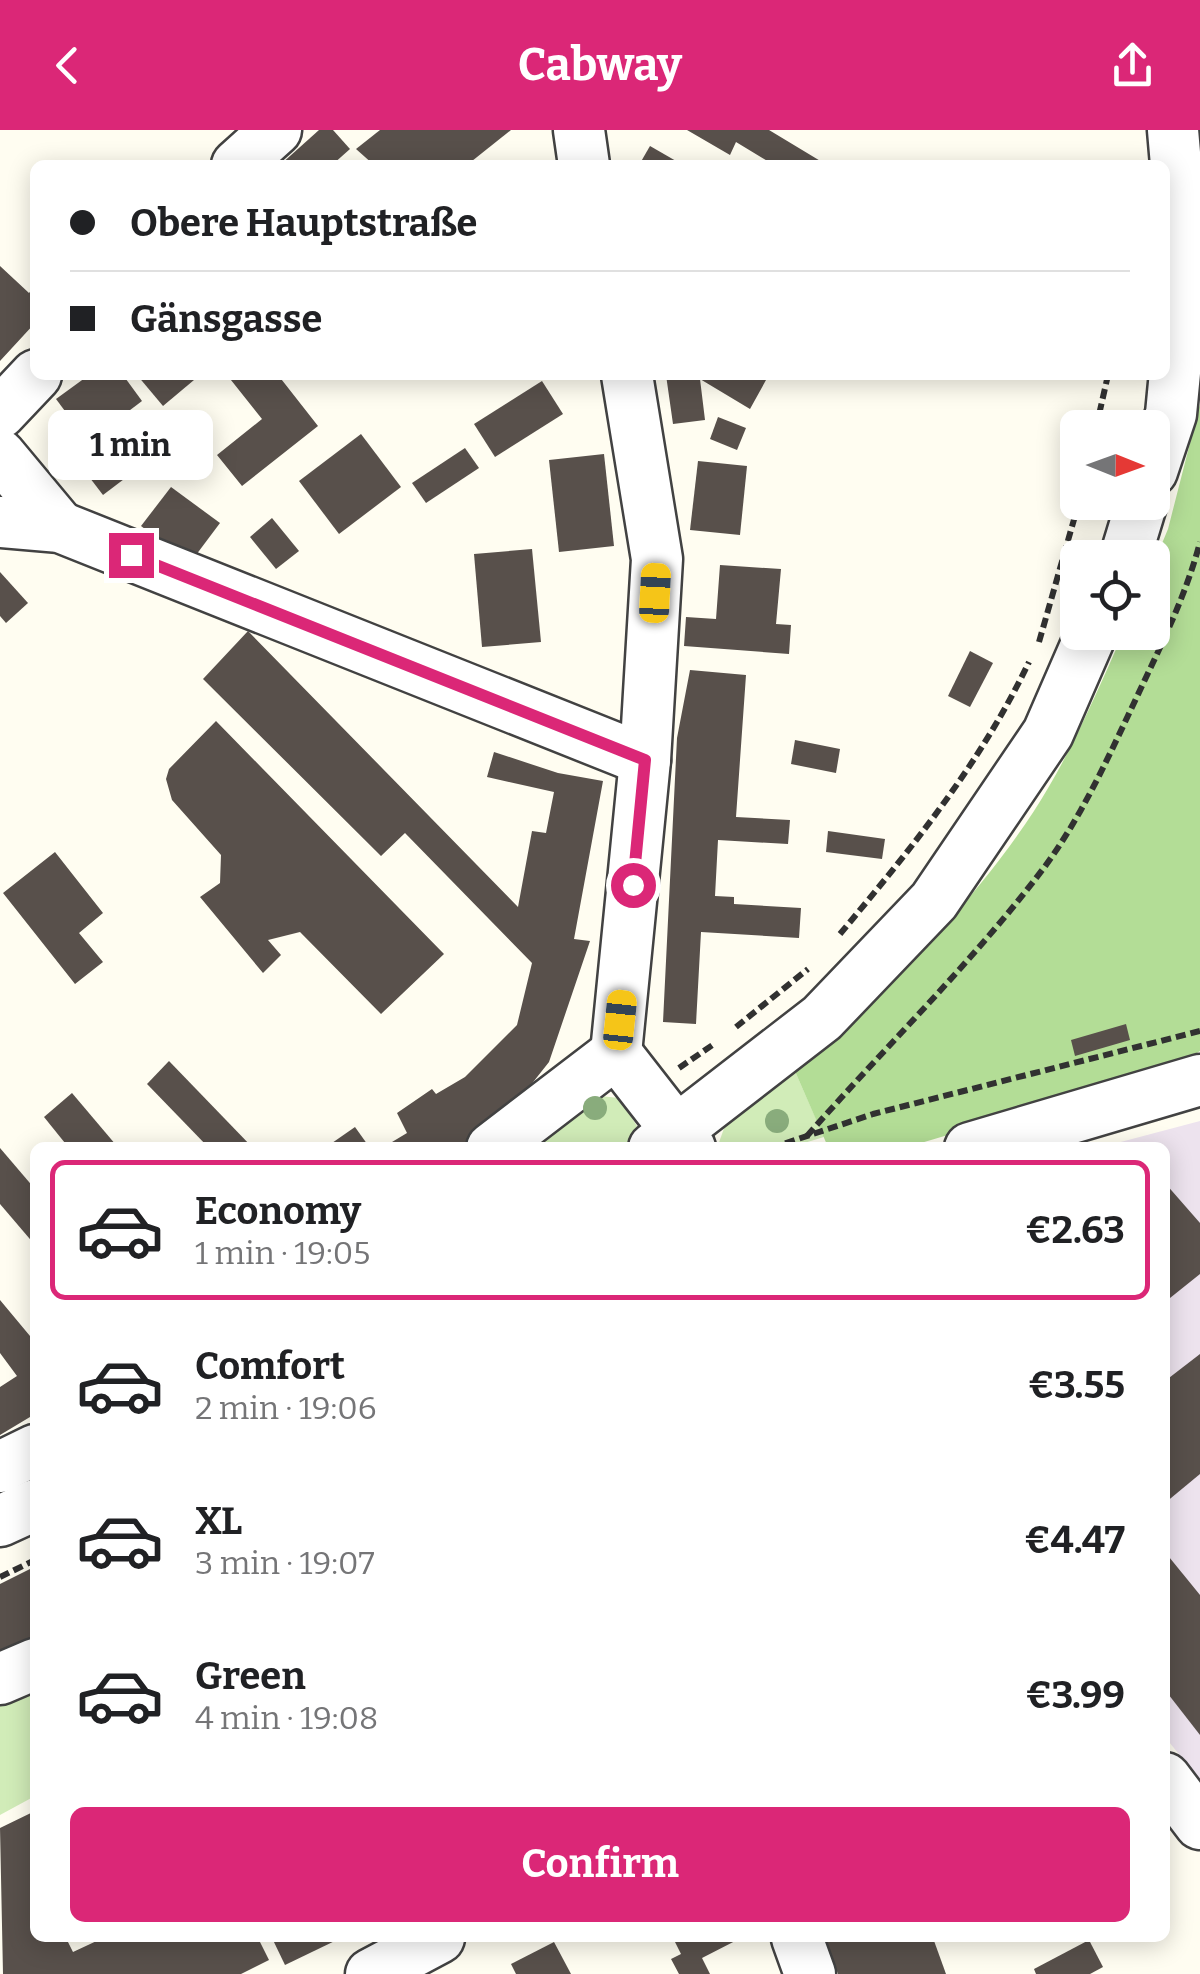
<!DOCTYPE html>
<meta charset="utf-8">
<style>
body{margin:0;font-family:Bitter,serif;background:#f6f6f6;color:#202124;height:100vh;display:flex;flex-direction:column;font-size:38px;white-space:nowrap}
*{box-sizing:border-box;margin:0}
p{font-size:32px;color:#757577}
.icon{flex:none;width:55px;height:55px;fill:none;stroke:currentColor;stroke-width:2;stroke-linecap:round;stroke-linejoin:round}
.map{position:relative;flex:1;overflow:hidden}
.drawer{position:absolute;left:30px;top:1012px;width:1140px;height:800px;display:flex;flex-direction:column;background:#fff;border-radius:15px;box-shadow:0 5px 25px #0003}
.drawer>*{flex:none}
.hud{position:absolute;left:30px;top:30px;width:1140px;height:220px;border-radius:15px;box-shadow:0 5px 25px #0003;display:grid;align-content:center;height:220px;padding:0 40px;background:#fff}
.needle{width:65px;rotate:91deg}
.fabs{position:absolute;left:1060px;top:280px;display:grid;gap:20px}
.fabs a{display:grid;place-items:center;width:110px;height:110px;border-radius:15px;background:#fff;box-shadow:0 5px 25px #0003;font-size:50px}
.end{position:absolute;width:45px;height:45px;margin:-22px;border:12px solid #db2777;background:#fff;box-shadow:0 0 0 5px #fff}
.from{border-radius:50%}
.bubble{position:absolute;height:70px;border-radius:15px;background:#fff;box-shadow:0 5px 25px #0003;font-size:32px;font-weight:700;line-height:70px;text-align:center}
.car{position:absolute;width:30px;height:60px;margin:-30px -15px;border-radius:12px;box-shadow:0 0 8px 2px #0007;background:linear-gradient(#f5c518 24%,#345 0 40%,#f5c518 0 76%,#345 0 86%,#f5c518 0)}
.hud b{display:flex;align-items:center;gap:35px;height:95px;font-size:38px}
.hud b+b{border-top:2px solid #e0e0e0}
.hud i{width:25px;height:25px;background:#202124}
ul{padding:18px 0 0;list-style:none}
li{display:flex;align-items:center;gap:30px;height:140px;margin:0 20px 15px;padding:0 20px;border:5px solid transparent;border-radius:15px}
li div{flex:1}
li b{display:block;font-size:38px}
li em{font-style:normal;font-weight:700}
li.selected{border-color:#db2777}
li>.icon{width:90px;height:90px;stroke-width:1.5}
.action{display:flex;gap:20px;margin-top:auto;padding:20px 40px}
.action a{flex:1;height:115px;border-radius:15px;background:#db2777;color:#fff;font-size:40px;font-weight:700;line-height:115px;text-align:center}
header{display:flex;justify-content:space-between;align-items:center;height:130px;padding:0 40px;background:#db2777;color:#fff;font-size:45px;font-weight:700}
.map>svg:first-child{display:block}
.industrial{fill:#ede3ee}
.green{fill:#d1ecb8}
.forest{fill:#b3dd96}
.building{fill:#58504b}
.lines{fill:none;stroke-linecap:round;stroke-linejoin:round}
.minor-casing{stroke:#424242;stroke-width:55}
.path{stroke:#313131;stroke-width:6;stroke-dasharray:10 5;stroke-linecap:butt}
.minor{stroke:#fff;stroke-width:50}
.tree{fill:#89ac7c}
.route{stroke:#db2777;stroke-width:12}
</style>
<header><svg class="icon" aria-label="back" viewBox="0 0 24 24"><path d="M15 5l-7 7 7 7"/></svg>Cabway<svg class="icon" aria-label="share" viewBox="0 0 24 24"><path d="M12 15V3M7 8l5-5 5 5M5 13v7h14v-7"/></svg></header>
<div class="map">
<svg width="1200" height="1844" viewBox="0 0 1200 1844">
<rect width="100%" height="100%" fill="#fffdf1"/>
<polygon class="industrial" points="1200,991 1200,1650 1165,1607 1165,1018 1098,1018"/>
<g class="green">
<polygon points="794,939 824,1007 791,1017 717,1018 727,990"/>
<polygon points="600,966 619,968 637,996 626,1017 520,1018"/>
<polygon points="35,1543 35,1666 0,1685 0,1561"/>
</g>
<path class="forest" d="M1200 274V921L1174 938 904 1018 828 1017 794 939C883 863 970 779 1034 681 1070 625 1097 563 1123 503L1152 502 1153 435 1168 399Z"/>
<g class="building">
<polygon points="319,0 333,0 350,19 332,35 280,35"/>
<polygon points="380,0 511,0 467,35 374,35 356,19"/>
<polygon points="687,0 769,0 827,35 774,35 736,12 730,25"/>
<polygon points="650,16 683,35 639,35"/>
<polygon points="0,136 29,163 35,156 35,193 0,231"/>
<polygon points="89,245 123,245 142,271 88,312 56,269"/>
<polygon points="137,245 190,245 194,250 163,276"/>
<polygon points="227,245 278,245 318,296 242,356 217,325 262,289"/>
<polygon points="666,245 757,245 766,250 750,279 700,249 705,290 673,294"/>
<polygon points="542,251 563,284 495,327 474,294"/>
<polygon points="146,285 169,315 103,365 80,335"/>
<polygon points="718,287 746,298 737,320 710,309"/>
<polygon points="361,304 401,357 339,404 299,351"/>
<polygon points="465,318 479,338 426,373 412,353"/>
<polygon points="604,324 614,416 559,422 549,330"/>
<polygon points="698,331 747,336 740,405 690,400"/>
<polygon points="171,357 220,393 190,433 141,396"/>
<polygon points="272,388 299,421 276,439 250,407"/>
<polygon points="532,419 541,512 482,517 474,424"/>
<polygon points="720,435 781,439 776,494 791,495 789,524 684,516 686,487 716,489"/>
<polygon points="0,442 28,473 6,493 0,486"/>
<polygon points="248,501 518,777 532,701 546,703 554,662 487,647 494,622 558,643 603,651 574,809 590,811 549,932 511,980 458,1018 382,1018 407,1003 397,983 432,959 436,964 465,947 517,895 532,833 405,703 381,726 203,549"/>
<polygon points="970,521 993,533 970,577 948,566"/>
<polygon points="690,540 746,545 736,687 790,690 788,714 718,710 715,766 734,767 734,774 801,778 799,808 701,802 696,894 663,892 677,608"/>
<polygon points="216,591 444,824 381,884 300,802 268,810 281,825 263,843 200,767 220,753 221,725 172,670 166,649 169,639"/>
<polygon points="795,610 840,619 836,643 791,634"/>
<polygon points="828,701 885,709 882,729 826,722"/>
<polygon points="55,722 103,783 79,803 103,832 75,854 3,763"/>
<polygon points="1126,894 1130,910 1075,926 1071,910"/>
<polygon points="169,931 253,1018 209,1018 147,954"/>
<polygon points="72,963 116,1015 118,1018 69,1018 44,987"/>
<polygon points="355,997 370,1018 334,1018 332,1013"/>
<polygon points="0,1018 35,1059 35,1115 0,1074"/>
<polygon points="1165,1053 1200,1093 1200,1144 1165,1172"/>
<polygon points="0,1170 35,1212 35,1284 0,1305 0,1257 17,1246 0,1223"/>
<polygon points="1200,1224 1200,1344 1165,1373 1165,1251"/>
<polygon points="1165,1422 1200,1465 1200,1605 1165,1560"/>
<polygon points="34,1437 35,1512 0,1529 0,1454"/>
<polygon points="35,1681 35,1808 66,1808 73,1822 103,1808 258,1808 269,1830 241,1844 3,1844 0,1698"/>
<polygon points="272,1808 341,1808 285,1835"/>
<polygon points="673,1808 741,1808 702,1828 710,1844 679,1844 671,1829 681,1824"/>
<polygon points="825,1808 933,1808 946,1844 838,1844"/>
<polygon points="1089,1810 1103,1837 1090,1844 1036,1844 1034,1839"/>
<polygon points="554,1812 571,1844 516,1844 511,1834"/>
</g>
<g class="lines">
<g class="minor-casing">
<g id="minor">
<polyline points="579,0 584,35"/>
<polyline points="237,35 276,0"/>
<polyline points="0,283 36,245"/>
<polyline points="0,325 60,397"/>
<polyline points="1152,341 1171,284 1185,139 1173,0"/>
<polyline points="0,392 60,397 645,630"/>
<polyline points="1125,428 1142,372"/>
<polyline points="616,923 645,630 657,429 627,245"/>
<polyline points="616,923 690,1018"/>
<polyline points="492,1018 616,923"/>
<polyline points="654,1018 822,888 934,771 1048,603 1092,502"/>
<polyline points="970,1018 1200,950"/>
<polyline points="0,1337 35,1320"/>
<polyline points="0,1391 35,1375"/>
<polyline points="0,1549 35,1534"/>
<polyline points="1165,1648 1200,1694"/>
<polyline points="797,1808 810,1844"/>
<polyline points="371,1844 439,1808"/>
</g>
</g>
<g class="path">
<polyline points="1096,298 1108,245"/>
<polyline points="1039,512 1079,372"/>
<path d="M840 804C911 719 981 633 1029 532"/>
<polyline points="736,897 808,839"/>
<polyline points="679,938 714,914"/>
<path d="M807 1006C885 917 971 834 1043 739 1081 688 1107 630 1134 573 1159 519 1185 469 1200 412"/>
<polyline points="771,1018 873,984 1200,901"/>
<polyline points="0,1447 35,1430"/>
</g>
<use href="#minor" class="minor"/>
</g>
<g class="tree">
<circle cx="595" cy="978" r="12"/>
<circle cx="777" cy="991" r="12"/>
</g>
<g class="lines">
<polyline class="route" points="131,425 645,630 633,755"/>
</g>
</svg>
<div class="fabs">
<a><svg class="needle" viewBox="-14 -14 28 28"><path d="M0-13l5 13h-10z" fill="#e53935"/><path d="M0 13l5-13h-10z" fill="#757577"/></svg></a>
<a><svg class="icon" aria-label="locate" viewBox="0 0 24 24"><circle cx="12" cy="12" r="6"/><path d="M12 2v4M12 18v4M2 12h4M18 12h4"/></svg></a>
</div>
<i class="end from" style="left:633px;top:755px"></i>
<i class="end" style="left:131px;top:425px"></i>
<div class="bubble" style="left:48px;top:280px;width:165px">1 min</div>
<i class="car" style="left:655px;top:463px;rotate:3deg"></i>
<i class="car" style="left:620px;top:890px;rotate:6deg"></i>
<div class="hud">
<b><i class="from"></i>Obere Hauptstraße</b>
<b><i></i>Gänsgasse</b>
</div>
<section class="drawer">
<ul>
<li class="selected"><svg class="icon" aria-label="car" viewBox="0 0 24 24"><path d="M5 17H2v-5l4-1 3-4h7l3 4 3 1v5h-3M9 17h6M6 11h13"/><circle cx="7" cy="17" r="2"/><circle cx="17" cy="17" r="2"/></svg><div><b>Economy</b><p>1 min · 19:05</p></div><em>€2.63</em></li>
<li><svg class="icon" aria-label="car" viewBox="0 0 24 24"><path d="M5 17H2v-5l4-1 3-4h7l3 4 3 1v5h-3M9 17h6M6 11h13"/><circle cx="7" cy="17" r="2"/><circle cx="17" cy="17" r="2"/></svg><div><b>Comfort</b><p>2 min · 19:06</p></div><em>€3.55</em></li>
<li><svg class="icon" aria-label="car" viewBox="0 0 24 24"><path d="M5 17H2v-5l4-1 3-4h7l3 4 3 1v5h-3M9 17h6M6 11h13"/><circle cx="7" cy="17" r="2"/><circle cx="17" cy="17" r="2"/></svg><div><b>XL</b><p>3 min · 19:07</p></div><em>€4.47</em></li>
<li><svg class="icon" aria-label="car" viewBox="0 0 24 24"><path d="M5 17H2v-5l4-1 3-4h7l3 4 3 1v5h-3M9 17h6M6 11h13"/><circle cx="7" cy="17" r="2"/><circle cx="17" cy="17" r="2"/></svg><div><b>Green</b><p>4 min · 19:08</p></div><em>€3.99</em></li>
</ul>
<div class="action"><a>Confirm</a></div>
</section>
</div>
